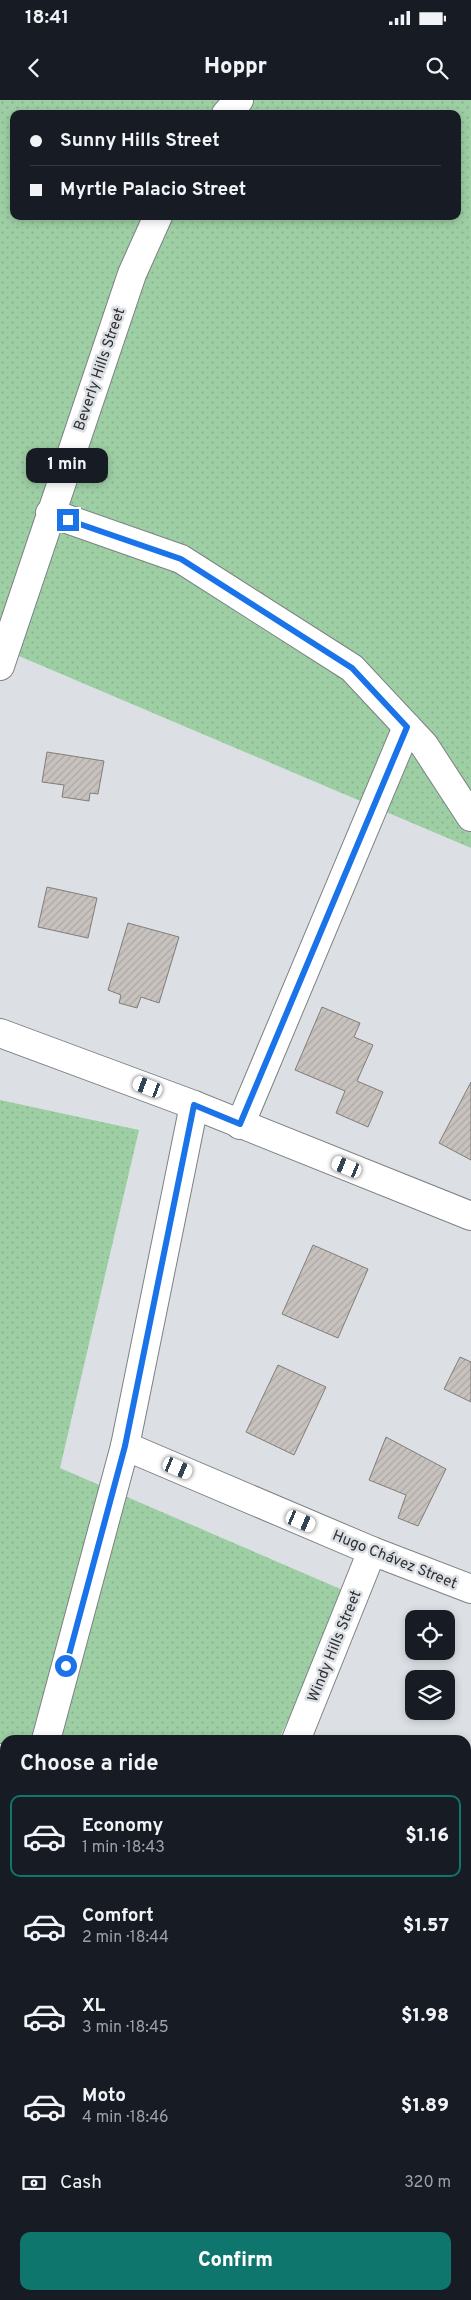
<!DOCTYPE html>
<meta charset="utf-8">
<style>
body{margin:0;font-family:Overpass,sans-serif;background:#242831;color:#f1f3f6;height:100vh;display:flex;flex-direction:column;font-size:19px;white-space:nowrap}
*{box-sizing:border-box;margin:0}
p{font-size:16px;color:#9ea1a6}
.icon{flex:none;width:28px;height:28px;fill:none;stroke:currentColor;stroke-width:2;stroke-linecap:round;stroke-linejoin:round}
.map{position:relative;flex:1;overflow:hidden}
.sheet{position:absolute;left:0px;top:1635px;width:471px;height:565px;display:flex;flex-direction:column;background:#171b24;border-radius:15px 15px 0 0;box-shadow:0 2px 8px #0003}
.sheet>*{flex:none}
.top-card{position:absolute;left:10px;top:10px;width:451px;height:110px;border-radius:10px;box-shadow:0 2px 8px #0003;display:grid;align-content:center;height:110px;padding:0 20px;background:#171b24}
.buttons{position:absolute;left:405px;top:1510px;display:grid;gap:10px}
.buttons a{display:grid;place-items:center;width:50px;height:50px;border-radius:10px;background:#171b24;box-shadow:0 2px 8px #0003;font-size:25px}
.end{position:absolute;width:22px;height:22px;margin:-11px;border:6px solid #1a73e8;background:#fff;box-shadow:0 0 0 2px #fff}
.from{border-radius:50%}
.bubble{position:absolute;height:35px;border-radius:10px;background:#171b24;box-shadow:0 2px 8px #0003;font-size:16px;font-weight:800;line-height:35px;text-align:center}
.car{position:absolute;width:15px;height:30px;margin:-15px -8px;border-radius:6px;box-shadow:0 0 4px 1px #0007;background:linear-gradient(#fff 24%,#345 0 40%,#fff 0 76%,#345 0 86%,#fff 0)}
.top-card b{display:flex;align-items:center;gap:18px;height:48px;font-size:19px}
.top-card b+b{border-top:1px solid #363941}
.top-card i{width:12px;height:12px;background:#f1f3f6}
ul{padding:0;list-style:none}
li{display:flex;align-items:center;gap:15px;height:82px;margin:0 10px 8px;padding:0 10px;border:2px solid transparent;border-radius:10px}
li div{flex:1}
li b{display:block;font-size:19px}
li em{font-style:normal;font-weight:800}
li.current{border-color:#0f766e}
li>.icon{width:45px;height:45px;stroke-width:1.5}
h2{padding:0 20px;font-size:22px;line-height:60px}
.pay{display:flex;align-items:center;gap:12px;height:55px;padding:0 20px;font-size:19px}
.pay p{margin-inline-start:auto}
.primary-button{display:flex;gap:10px;margin-top:auto;padding:10px 20px}
.primary-button a{flex:1;height:58px;border-radius:10px;background:#0f766e;color:#fff;font-size:20px;font-weight:800;line-height:58px;text-align:center}
.status{display:flex;justify-content:space-between;align-items:center;height:35px;padding:0 25px;background:#171b24;direction:ltr}
.status svg{height:14px;fill:currentColor}
header{display:flex;justify-content:space-between;align-items:center;height:65px;padding:0 20px;background:#171b24;font-size:22px;font-weight:800}
.map>svg:first-child{display:block}
.green{fill:url(#green-dots);fill-rule:evenodd}
.building{fill:url(#building-hatch);stroke:#827d7a}
.lines{fill:none;stroke-linecap:round;stroke-linejoin:round}
.minor-casing{stroke:#7d8184;stroke-width:30}
.minor{stroke:#fff;stroke-width:28}
.route{stroke:#1a73e8;stroke-width:6}
.labels{text-anchor:middle;stroke-width:5;stroke-linejoin:round;paint-order:stroke}
.street-label{font-size:15px;fill:#2d2f31;stroke:#dce0e4}
</style>
<div class="status"><b>18:41</b><svg viewBox="0 0 49 12"><path d="M0 12V9h3v3zM5 12V6h3v6zM10 12V3h3v9zM15 12V0h3v12zM26 1h20v11H26zM47 4h2v5h-2z"/></svg></div>
<header><svg class="icon" aria-label="back" viewBox="0 0 24 24"><path d="M15 5l-7 7 7 7"/></svg>Hoppr<svg class="icon" aria-label="search" viewBox="0 0 24 24"><circle cx="10" cy="10" r="6"/><path d="M15 15l6 6"/></svg></header>
<div class="map">
<svg width="471" height="2200" viewBox="0 0 471 2200">
<defs>
<pattern id="green-dots" width="8" height="8" patternUnits="userSpaceOnUse" patternTransform="scale(1.25)"><rect width="8" height="8" fill="#9ecfa4"/><path d="M2 2h.1M6 6h.1" fill="none" stroke="#88b28e" stroke-width="1.8" stroke-linecap="round"/></pattern>
<pattern id="building-hatch" width="6" height="6" patternUnits="userSpaceOnUse" patternTransform="scale(1.25)"><rect width="6" height="6" fill="#c7c2be"/><path d="M-1 1l2-2M0 6l6-6M5 7l2-2" fill="none" stroke="#aba7a4"/></pattern>
</defs>
<rect width="100%" height="100%" fill="#dce0e4"/>
<g class="green">
<path d="M0 0H471V748L0 548ZM14 14H458V116H14Z"/>
<polygon points="0,1000 139,1030 60,1368 352,1494 278,1640 5,1640 5,2195 466,2195 466,2162 471,2169 471,2200 0,2200"/>
</g>
<g class="building">
<polygon points="47,652 104,661 98,694 90,693 89,701 62,697 64,685 42,682"/>
<polygon points="47,787 97,798 88,838 38,827"/>
<polygon points="128,823 179,837 159,903 141,897 137,908 119,903 121,895 108,890"/>
<polygon points="322,907 360,923 354,937 373,945 357,981 383,992 368,1027 336,1013 345,991 295,970"/>
<polygon points="471,982 471,1060 439,1043"/>
<polygon points="313,1145 368,1169 338,1238 282,1214"/>
<polygon points="460,1257 471,1262 471,1302 444,1289"/>
<polygon points="278,1265 326,1287 294,1355 246,1332"/>
<polygon points="386,1337 446,1369 418,1426 398,1418 406,1395 369,1380"/>
</g>
<g class="lines">
<g class="minor-casing">
<g id="minor">
<polyline points="226,14 239,0"/>
<polyline points="50,413 181,459 352,568 424,645 471,717"/>
<polyline points="0,566 132,174 158,116"/>
<polyline points="0,933 194,1005 471,1116"/>
<polyline points="240,1025 407,627"/>
<polyline points="125,1346 372,1451 471,1489"/>
<polyline points="46,1640 125,1346 194,1005"/>
<polyline points="296,1640 372,1451"/>
<polyline points="0,1658 5,1659"/>
<polyline points="0,1913 5,1914"/>
<polyline points="466,2039 471,2029"/>
<polyline points="466,2083 471,2089"/>
<polyline points="14,2195 20,2200"/>
<polyline points="305,2195 307,2200"/>
</g>
</g>
<use href="#minor" class="minor"/>
</g>
<g class="lines">
<polyline class="route" points="66,1566 125,1346 194,1005 240,1024 407,627 352,568 181,459 68,420"/>
</g>
<g class="labels">
<g class="street-label">
<text transform="translate(99 269) rotate(-71)" y="5">Beverly Hills Street</text>
<text transform="translate(395 1459) rotate(22)" y="5">Hugo Chávez Street</text>
<text transform="translate(334 1546) rotate(-68)" y="5">Windy Hills Street</text>
</g>
</g>
</svg>
<div class="buttons">
<a><svg class="icon" aria-label="locate" viewBox="0 0 24 24"><circle cx="12" cy="12" r="6"/><path d="M12 2v4M12 18v4M2 12h4M18 12h4"/></svg></a>
<a><svg class="icon" aria-label="layers" viewBox="0 0 24 24"><path d="M12 4l9 5-9 5-9-5zM3 14l9 5 9-5"/></svg></a>
</div>
<i class="end from" style="left:66px;top:1566px"></i>
<i class="end" style="left:68px;top:420px"></i>
<div class="bubble" style="left:26px;top:348px;width:82px">1 min</div>
<i class="car" style="left:148px;top:987px;rotate:291deg"></i>
<i class="car" style="left:347px;top:1067px;rotate:292deg"></i>
<i class="car" style="left:178px;top:1368px;rotate:113deg"></i>
<i class="car" style="left:301px;top:1421px;rotate:113deg"></i>
<div class="top-card">
<b><i class="from"></i>Sunny Hills Street</b>
<b><i></i>Myrtle Palacio Street</b>
</div>
<section class="sheet">
<h2>Choose a ride</h2>
<ul>
<li class="current"><svg class="icon" aria-label="car" viewBox="0 0 24 24"><path d="M5 17H2v-5l4-1 3-4h7l3 4 3 1v5h-3M9 17h6M6 11h13"/><circle cx="7" cy="17" r="2"/><circle cx="17" cy="17" r="2"/></svg><div><b>Economy</b><p>1 min · 18:43</p></div><em>$1.16</em></li>
<li><svg class="icon" aria-label="car" viewBox="0 0 24 24"><path d="M5 17H2v-5l4-1 3-4h7l3 4 3 1v5h-3M9 17h6M6 11h13"/><circle cx="7" cy="17" r="2"/><circle cx="17" cy="17" r="2"/></svg><div><b>Comfort</b><p>2 min · 18:44</p></div><em>$1.57</em></li>
<li><svg class="icon" aria-label="car" viewBox="0 0 24 24"><path d="M5 17H2v-5l4-1 3-4h7l3 4 3 1v5h-3M9 17h6M6 11h13"/><circle cx="7" cy="17" r="2"/><circle cx="17" cy="17" r="2"/></svg><div><b>XL</b><p>3 min · 18:45</p></div><em>$1.98</em></li>
<li><svg class="icon" aria-label="car" viewBox="0 0 24 24"><path d="M5 17H2v-5l4-1 3-4h7l3 4 3 1v5h-3M9 17h6M6 11h13"/><circle cx="7" cy="17" r="2"/><circle cx="17" cy="17" r="2"/></svg><div><b>Moto</b><p>4 min · 18:46</p></div><em>$1.89</em></li>
</ul>
<div class="pay"><svg class="icon" aria-label="cash" viewBox="0 0 24 24"><path d="M3 7h18v10H3z"/><circle cx="12" cy="12" r="2"/></svg>Cash<p>320 m</p></div>
<div class="primary-button"><a>Confirm</a></div>
</section>
</div>
